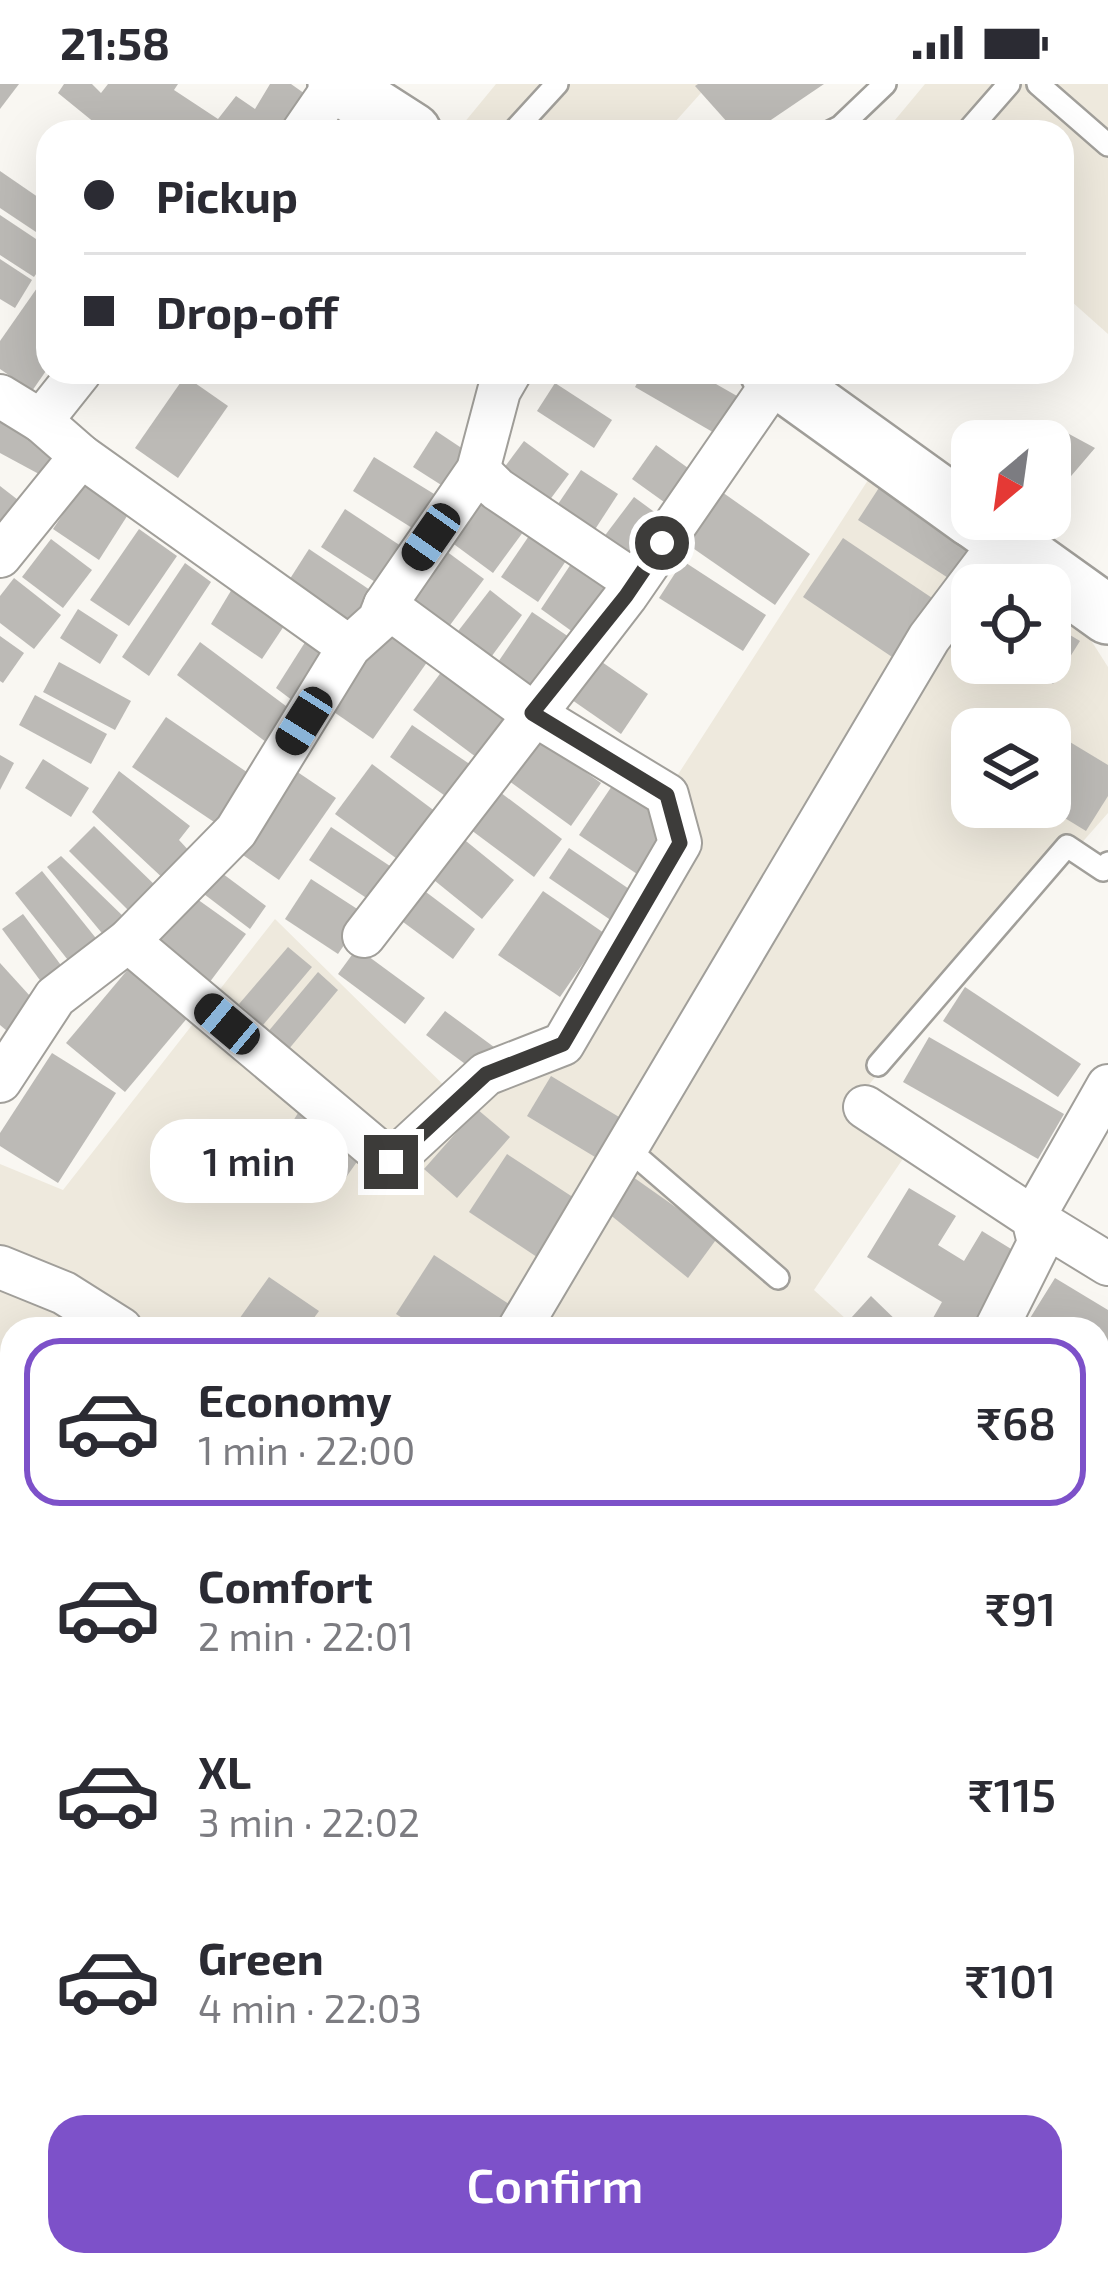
<!DOCTYPE html>
<meta charset="utf-8">
<style>
body{margin:0;font-family:"Exo 2",sans-serif;background:#f2f2f3;color:#2b2b33;height:100vh;display:flex;flex-direction:column;font-size:45px;white-space:nowrap}
*{box-sizing:border-box;margin:0}
p{font-size:39px;color:#7c7c81}
.icon{flex:none;width:66px;height:66px;fill:none;stroke:currentColor;stroke-width:2;stroke-linecap:round;stroke-linejoin:round}
.map{position:relative;flex:1;overflow:hidden}
.sheet{position:absolute;left:0px;top:1233px;width:1110px;height:960px;display:flex;flex-direction:column;background:#fff;border-radius:36px 36px 0 0;box-shadow:0 12px 48px #0002}
.sheet>*{flex:none}
.top-card{position:absolute;left:36px;top:36px;width:1038px;height:264px;border-radius:36px;box-shadow:0 12px 48px #0002;display:grid;align-content:center;height:264px;padding:0 48px;background:#fff}
.needle{width:78px;rotate:209deg}
.buttons{position:absolute;left:951px;top:336px;display:grid;gap:24px}
.buttons a{display:grid;place-items:center;width:120px;height:120px;border-radius:24px;background:#fff;box-shadow:0 12px 48px #0002;font-size:60px}
.end{position:absolute;width:54px;height:54px;margin:-27px;border:15px solid #3d3c3a;background:#fff;box-shadow:0 0 0 6px #fff}
.from{border-radius:50%}
.bubble{position:absolute;height:84px;border-radius:36px;background:#fff;box-shadow:0 12px 48px #0002;font-size:39px;font-weight:600;line-height:84px;text-align:center}
.car{position:absolute;width:36px;height:72px;margin:-36px -18px;border-radius:15px;box-shadow:0 0 9px 3px #0007;background:linear-gradient(#222 24%,#8ab4d8 0 40%,#222 0 76%,#8ab4d8 0 86%,#222 0)}
.top-card b{display:flex;align-items:center;gap:42px;height:114px;font-size:45px}
.top-card b+b{border-top:3px solid #e1e1e2}
.top-card i{width:30px;height:30px;background:#2b2b33}
ul{padding:21px 0 0;list-style:none}
li{display:flex;align-items:center;gap:36px;height:168px;margin:0 24px 18px;padding:0 24px;border:6px solid transparent;border-radius:36px}
li div{flex:1}
li b{display:block;font-size:45px}
li em{font-style:normal;font-weight:600}
li.active{border-color:#7d51c9}
li>.icon{width:108px;height:108px;stroke-width:1.5}
.primary-button{display:flex;gap:24px;margin-top:auto;padding:24px 48px}
.primary-button a{flex:1;height:138px;border-radius:36px;background:#7d51c9;color:#fff;font-size:48px;font-weight:600;line-height:138px;text-align:center}
.status{display:flex;justify-content:space-between;align-items:center;height:84px;padding:0 60px;background:#fff;direction:ltr}
.status svg{height:33px;fill:currentColor}
.map>svg:first-child{display:block}
.built{fill:#eee9dd;fill-rule:evenodd}
.green{fill:#fae0a6}
.building{fill:#bcbab6}
.lines{fill:none;stroke-linecap:round;stroke-linejoin:round}
.service-casing{stroke:#a19f9a;stroke-width:26}
.minor-casing{stroke:#a19f9a;stroke-width:46}
.secondary-casing{stroke:#a19f9a;stroke-width:62}
.service{stroke:#fff;stroke-width:21}
.minor{stroke:#fff;stroke-width:42}
.secondary{stroke:#fff;stroke-width:57}
.route{stroke:#3d3c3a;stroke-width:15}
</style>
<div class="status"><b>21:58</b><svg viewBox="0 0 49 12"><path d="M0 12V9h3v3zM5 12V6h3v6zM10 12V3h3v9zM15 12V0h3v12zM26 1h20v11H26zM47 4h2v5h-2z"/></svg></div>
<div class="map">
<svg width="1108" height="2193" viewBox="0 0 1108 2193">
<rect width="100%" height="100%" fill="#f9f7f2"/>
<g class="built">
<polygon points="496,0 709,0 666,48 463,48 459,45"/>
<polygon points="925,0 1108,0 1108,250 1062,209 1062,48 885,48"/>
<path d="M879 379 1052 495 1108 583V729L857 1014 917 1054 814 1206 857 1245H12V1816L0 1827V1080L63 1106 275 835 465 1022 555 963 684 757 668 706ZM972 501H1050V579H972ZM972 645H1050V723H972Z"/>
</g>
<polygon class="green" points="1108,1657 1108,1756 1098,1748 1098,1667"/>
<g class="building">
<polygon points="0,0 19,0 0,25"/>
<polygon points="64,0 92,0 101,9 108,0 178,0 174,6 218,35 236,12 255,25 270,0 291,0 308,12 285,48 106,48 58,9"/>
<polygon points="698,0 824,0 753,48 736,48 695,2"/>
<polygon points="0,87 48,120 48,156 0,124"/>
<polygon points="0,131 48,163 48,173 34,193 0,171"/>
<polygon points="0,175 32,196 15,224 0,215"/>
<polygon points="44,194 48,198 48,284 32,307 0,285 0,257"/>
<polygon points="643,288 695,288 744,316 723,354 635,303"/>
<polygon points="185,292 228,322 178,394 135,364"/>
<polygon points="555,299 612,336 594,364 537,327"/>
<polygon points="0,331 64,373 50,396 0,369"/>
<polygon points="1058,344 1095,364 1066,398 1050,383 1050,357 1043,357"/>
<polygon points="436,347 472,371 449,406 413,383"/>
<polygon points="524,357 569,390 546,421 501,388"/>
<polygon points="656,361 702,394 678,428 632,395"/>
<polygon points="374,373 439,413 417,447 353,407"/>
<polygon points="581,386 618,410 592,450 554,426"/>
<polygon points="886,393 981,455 953,497 858,436"/>
<polygon points="83,400 129,429 99,476 53,445"/>
<polygon points="0,402 31,426 0,466"/>
<polygon points="722,408 810,470 775,521 687,460"/>
<polygon points="487,409 529,440 493,489 451,458"/>
<polygon points="634,413 668,438 635,483 600,458"/>
<polygon points="345,425 407,466 383,503 321,463"/>
<polygon points="535,443 572,468 538,518 501,493"/>
<polygon points="139,445 177,472 129,542 90,516"/>
<polygon points="843,454 944,522 904,581 803,513"/>
<polygon points="51,455 92,486 63,524 22,493"/>
<polygon points="309,465 376,510 354,545 286,501"/>
<polygon points="446,467 484,495 442,552 404,524"/>
<polygon points="573,477 610,502 577,551 541,525"/>
<polygon points="683,477 766,531 743,567 659,514"/>
<polygon points="185,479 211,498 149,592 122,573"/>
<polygon points="14,494 61,531 34,565 0,539 0,512"/>
<polygon points="235,500 286,539 262,575 211,540"/>
<polygon points="490,506 522,531 486,580 452,555"/>
<polygon points="78,525 118,551 100,580 60,554"/>
<polygon points="532,528 572,555 532,614 492,587"/>
<polygon points="1050,539 1080,557 1053,600 1018,579 1050,579"/>
<polygon points="388,544 430,574 373,655 331,626"/>
<polygon points="0,552 24,569 3,599 0,597"/>
<polygon points="309,552 335,571 301,623 276,604"/>
<polygon points="200,558 294,628 270,661 177,591"/>
<polygon points="589,569 648,610 621,650 562,609"/>
<polygon points="59,578 131,617 115,646 43,608"/>
<polygon points="445,583 512,634 480,676 413,626"/>
<polygon points="35,611 107,650 91,680 19,641"/>
<polygon points="166,633 257,695 223,744 132,683"/>
<polygon points="412,641 474,683 451,716 390,673"/>
<polygon points="1050,646 1108,681 1108,712 1086,747 1050,725"/>
<polygon points="532,650 601,699 571,742 502,692"/>
<polygon points="0,671 14,679 0,706"/>
<polygon points="43,675 89,704 71,733 25,704"/>
<polygon points="372,680 436,728 400,777 335,730"/>
<polygon points="293,685 336,714 279,796 237,767"/>
<polygon points="119,687 190,742 179,756 192,770 167,798 92,728"/>
<polygon points="622,687 664,714 668,760 646,796 579,751"/>
<polygon points="492,702 562,755 534,793 463,740"/>
<polygon points="94,742 159,805 133,831 69,767"/>
<polygon points="331,743 393,784 371,817 309,776"/>
<polygon points="461,753 514,796 482,835 429,792"/>
<polygon points="569,764 635,809 615,839 549,794"/>
<polygon points="61,772 127,836 106,854 47,783"/>
<polygon points="211,781 266,822 250,845 196,804"/>
<polygon points="42,787 103,863 75,885 15,809"/>
<polygon points="311,795 365,830 338,870 285,835"/>
<polygon points="418,802 475,845 453,875 395,832"/>
<polygon points="543,807 604,849 560,913 498,871"/>
<polygon points="190,810 246,850 206,903 150,858"/>
<polygon points="23,830 66,888 45,903 2,845"/>
<polygon points="288,863 312,883 263,941 239,920"/>
<polygon points="357,864 425,914 405,940 338,890"/>
<polygon points="135,877 194,926 125,1008 66,959"/>
<polygon points="0,879 40,923 13,952 0,941"/>
<polygon points="318,888 338,906 288,966 267,949"/>
<polygon points="965,903 1081,980 1058,1013 943,937"/>
<polygon points="445,927 494,963 476,988 426,951"/>
<polygon points="929,953 1064,1030 1038,1075 903,998"/>
<polygon points="52,969 116,1009 58,1099 0,1062 0,1049"/>
<polygon points="551,992 629,1039 605,1079 527,1032"/>
<polygon points="305,1018 335,1038 308,1081 278,1061"/>
<polygon points="477,1025 510,1053 457,1114 424,1085"/>
<polygon points="337,1044 366,1065 335,1109 306,1089"/>
<polygon points="507,1070 588,1123 549,1181 469,1128"/>
<polygon points="633,1093 718,1153 688,1194 608,1129"/>
<polygon points="909,1104 956,1132 938,1161 964,1177 982,1147 1021,1171 977,1245 952,1245 933,1234 942,1218 867,1173"/>
<polygon points="434,1171 515,1224 501,1245 419,1245 396,1230"/>
<polygon points="269,1193 319,1227 306,1245 232,1245"/>
<polygon points="1055,1194 1108,1226 1108,1289 1098,1283 1098,1245 1036,1245 1027,1239"/>
<polygon points="871,1212 905,1245 841,1245"/>
<polygon points="1098,1456 1108,1465 1108,1518 1098,1509"/>
<polygon points="1108,1576 1108,1650 1098,1661 1098,1587"/>
<polygon points="12,1682 12,1709 0,1695"/>
<polygon points="0,1734 12,1748 12,1799 0,1810"/>
<polygon points="1098,1789 1108,1798 1108,1837 1098,1848"/>
<polygon points="12,1854 12,1915 0,1904 0,1867"/>
<polygon points="1108,1892 1108,1978 1098,1968 1098,1902"/>
<polygon points="0,1938 12,1949 12,2027 0,2016"/>
<polygon points="136,2181 211,2181 200,2193 150,2193"/>
<polygon points="246,2181 317,2181 306,2193 235,2193"/>
<polygon points="469,2181 514,2181 527,2193 458,2193"/>
<polygon points="580,2181 663,2181 676,2193 592,2193"/>
<polygon points="759,2181 814,2181 828,2193 749,2193"/>
<polygon points="925,2181 996,2181 1010,2193 939,2193"/>
<polygon points="1040,2181 1098,2181 1108,2183 1099,2193 1053,2193"/>
</g>
<g class="lines">
<g class="service-casing">
<g id="service">
<polyline points="1038,0 1108,61"/>
<polyline points="513,48 557,0"/>
<polyline points="830,48 840,43 885,0"/>
<polyline points="967,48 1009,0"/>
<polyline points="878,981 1067,762 1103,786 1108,779"/>
<polyline points="627,1064 778,1194"/>
<polyline points="0,1556 12,1569"/>
</g>
</g>
<g class="minor-casing">
<g id="minor">
<polyline points="303,48 336,0"/>
<polyline points="80,288 41,337 81,372 349,563"/>
<polyline points="0,312 41,337"/>
<polyline points="478,386 497,405 635,498"/>
<polyline points="0,472 81,372"/>
<polyline points="364,852 626,512 777,293"/>
<polyline points="128,857 391,1078 486,990 563,960 680,759 667,711 532,629 385,521"/>
<polyline points="0,997 55,913 128,857 236,747 349,563 379,536 385,521 478,386 499,307 510,288"/>
<polyline points="1108,1002 1033,1134 1108,1180"/>
<polyline points="865,1023 1033,1134 1039,1159 996,1245"/>
<polyline points="0,1183 64,1209 121,1245"/>
<polyline points="519,1245 929,554 1003,456"/>
<polyline points="1098,1429 1108,1438"/>
<polyline points="1098,1761 1108,1770"/>
<polyline points="0,1925 12,1935"/>
<polyline points="1098,2020 1108,2029"/>
<polyline points="1098,2161 1108,2171"/>
<polyline points="110,2181 123,2193"/>
<polyline points="530,2181 543,2193"/>
<polyline points="861,2181 875,2193"/>
<polyline points="332,2193 343,2181"/>
<polyline points="730,2193 741,2181"/>
</g>
</g>
<g class="secondary-casing">
<g id="secondary">
<polyline points="337,0 412,48"/>
<polyline points="769,288 972,434"/>
<polyline points="974,435 1108,531"/>
</g>
</g>
<use href="#service" class="service"/>
<use href="#minor" class="minor"/>
<use href="#secondary" class="secondary"/>
</g>
<g class="lines">
<polyline class="route" points="391,1078 486,990 563,960 680,759 667,711 532,629 626,512 662,459"/>
</g>
</svg>
<div class="buttons">
<a><svg class="needle" viewBox="-14 -14 28 28"><path d="M0-13l5 13h-10z" fill="#e53935"/><path d="M0 13l5-13h-10z" fill="#7c7c81"/></svg></a>
<a><svg class="icon" aria-label="locate" viewBox="0 0 24 24"><circle cx="12" cy="12" r="6"/><path d="M12 2v4M12 18v4M2 12h4M18 12h4"/></svg></a>
<a><svg class="icon" aria-label="layers" viewBox="0 0 24 24"><path d="M12 4l9 5-9 5-9-5zM3 14l9 5 9-5"/></svg></a>
</div>
<i class="end from" style="left:662px;top:459px"></i>
<i class="end" style="left:391px;top:1078px"></i>
<div class="bubble" style="left:150px;top:1035px;width:198px">1 min</div>
<i class="car" style="left:431px;top:453px;rotate:215deg"></i>
<i class="car" style="left:304px;top:637px;rotate:212deg"></i>
<i class="car" style="left:227px;top:940px;rotate:310deg"></i>
<div class="top-card">
<b><i class="from"></i>Pickup</b>
<b><i></i>Drop-off</b>
</div>
<section class="sheet">
<ul>
<li class="active"><svg class="icon" aria-label="car" viewBox="0 0 24 24"><path d="M5 17H2v-5l4-1 3-4h7l3 4 3 1v5h-3M9 17h6M6 11h13"/><circle cx="7" cy="17" r="2"/><circle cx="17" cy="17" r="2"/></svg><div><b>Economy</b><p>1 min · 22:00</p></div><em>₹68</em></li>
<li><svg class="icon" aria-label="car" viewBox="0 0 24 24"><path d="M5 17H2v-5l4-1 3-4h7l3 4 3 1v5h-3M9 17h6M6 11h13"/><circle cx="7" cy="17" r="2"/><circle cx="17" cy="17" r="2"/></svg><div><b>Comfort</b><p>2 min · 22:01</p></div><em>₹91</em></li>
<li><svg class="icon" aria-label="car" viewBox="0 0 24 24"><path d="M5 17H2v-5l4-1 3-4h7l3 4 3 1v5h-3M9 17h6M6 11h13"/><circle cx="7" cy="17" r="2"/><circle cx="17" cy="17" r="2"/></svg><div><b>XL</b><p>3 min · 22:02</p></div><em>₹115</em></li>
<li><svg class="icon" aria-label="car" viewBox="0 0 24 24"><path d="M5 17H2v-5l4-1 3-4h7l3 4 3 1v5h-3M9 17h6M6 11h13"/><circle cx="7" cy="17" r="2"/><circle cx="17" cy="17" r="2"/></svg><div><b>Green</b><p>4 min · 22:03</p></div><em>₹101</em></li>
</ul>
<div class="primary-button"><a>Confirm</a></div>
</section>
</div>
